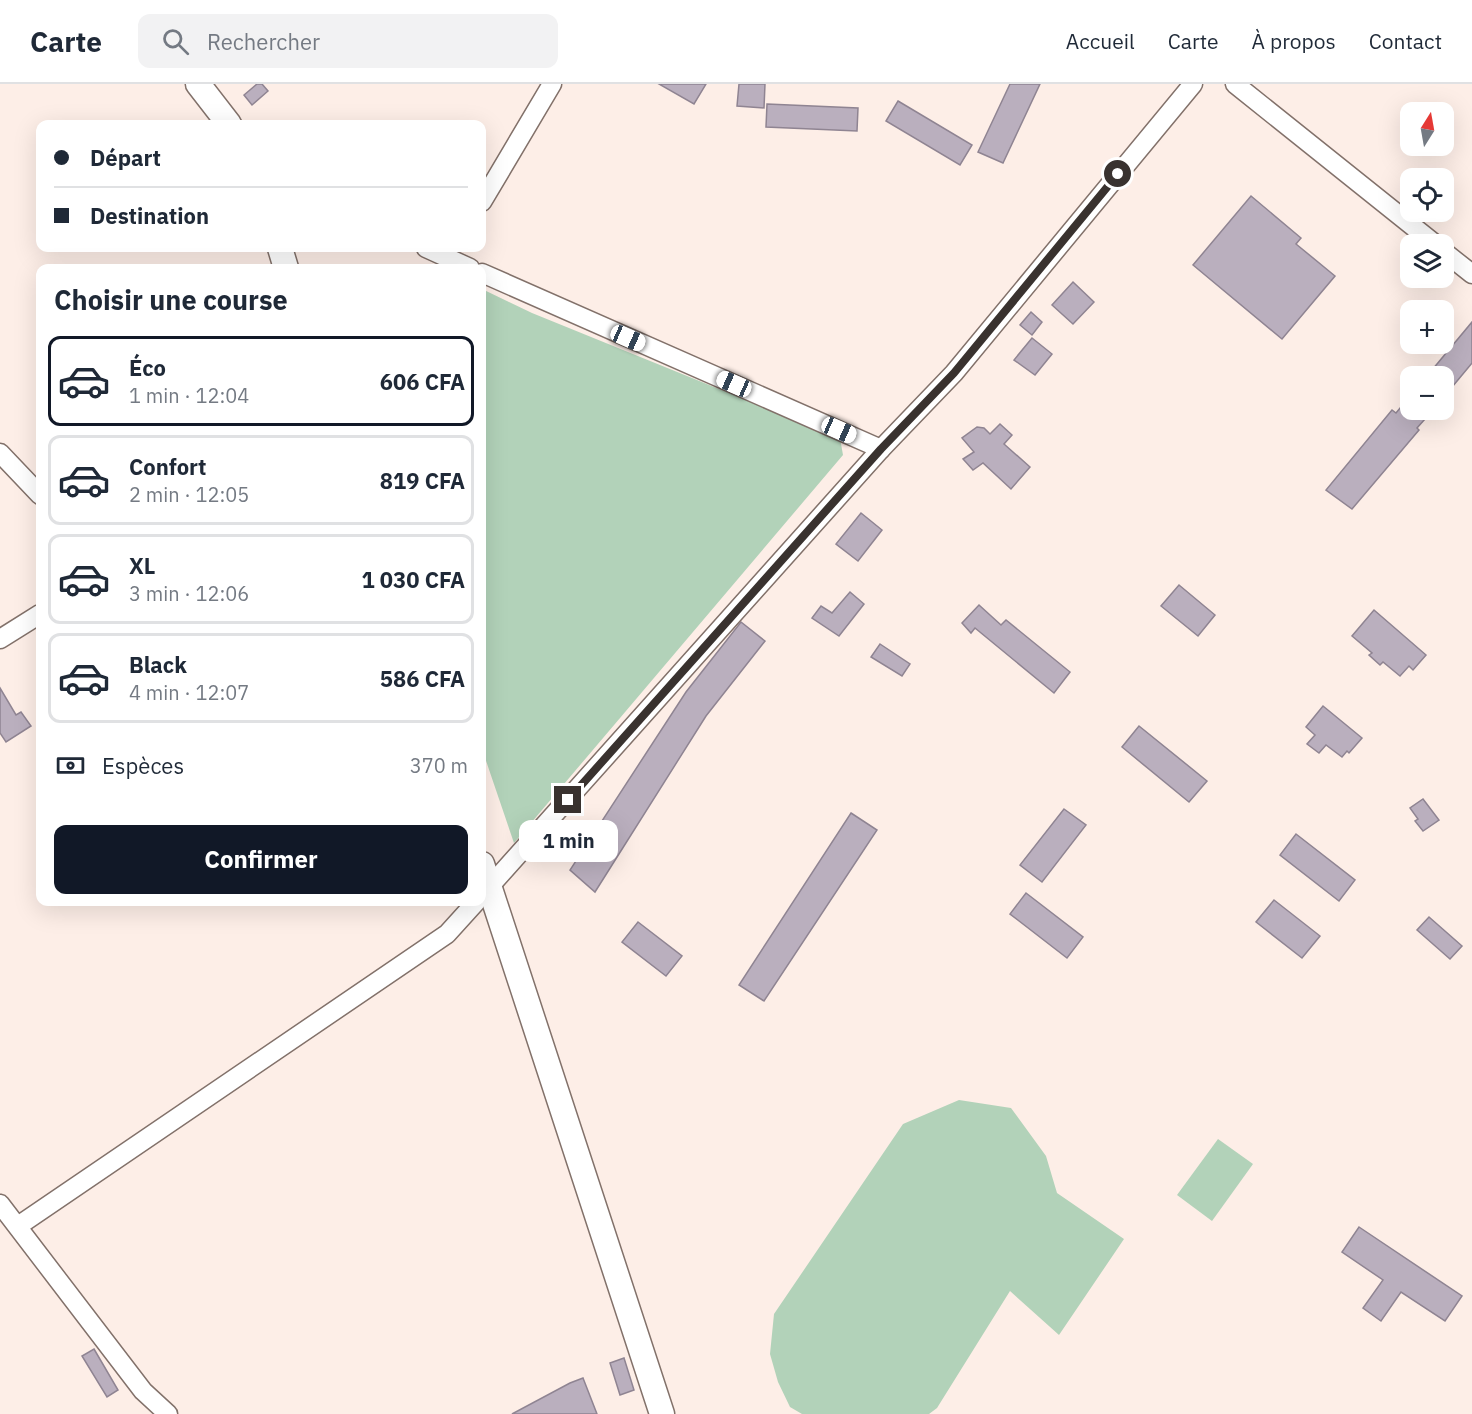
<!DOCTYPE html>
<html lang="fr">
<meta charset="utf-8">
<style>
body{margin:0;font-family:"IBM Plex Sans",sans-serif;background:#f2f2f3;color:#1f2937;height:100vh;display:flex;flex-direction:column;font-size:22px;white-space:nowrap}
*{box-sizing:border-box;margin:0}
p{font-size:20px;color:#747a83}
.icon{flex:none;width:33px;height:33px;fill:none;stroke:currentColor;stroke-width:2;stroke-linecap:round;stroke-linejoin:round}
.map{position:relative;flex:1;overflow:hidden}
.sheet{position:absolute;left:36px;top:180px;width:450px;height:642px;display:flex;flex-direction:column;background:#fff;border-radius:12px;box-shadow:0 6px 24px #0002}
.sheet>*{flex:none}
.hud{position:absolute;left:36px;top:36px;width:450px;height:132px;border-radius:12px;box-shadow:0 6px 24px #0002;display:grid;align-content:center;height:132px;padding:0 18px;background:#fff}
.needle{width:39px;rotate:11deg}
.controls{position:absolute;left:1400px;top:18px;display:grid;gap:12px}
.controls a{display:grid;place-items:center;width:54px;height:54px;border-radius:12px;background:#fff;box-shadow:0 6px 24px #0002;font-size:30px}
.end{position:absolute;width:27px;height:27px;margin:-14px;border:8px solid #39322f;background:#fff;box-shadow:0 0 0 3px #fff}
.from{border-radius:50%}
.bubble{position:absolute;height:42px;border-radius:12px;background:#fff;box-shadow:0 6px 24px #0002;font-size:20px;font-weight:700;line-height:42px;text-align:center}
.car{position:absolute;width:18px;height:36px;margin:-18px -9px;border-radius:8px;box-shadow:0 0 4px 2px #0007;background:linear-gradient(#fff 24%,#345 0 40%,#fff 0 76%,#345 0 86%,#fff 0)}
.hud b{display:flex;align-items:center;gap:21px;height:57px;font-size:22px}
.hud b+b{border-top:2px solid #e0e1e3}
.hud i{width:15px;height:15px;background:#1f2937}
ul{padding:0;list-style:none}
li{display:flex;align-items:center;gap:18px;height:90px;margin:0 12px 9px;padding:0 6px;border:3px solid #e0e1e3;border-radius:12px}
li div{flex:1}
li b{display:block;font-size:22px}
li em{font-style:normal;font-weight:700}
li.current{border-color:#111827}
li>.icon{width:54px;height:54px;stroke-width:1.5}
h2{padding:0 18px;font-size:27px;line-height:72px}
.pay{display:flex;align-items:center;gap:15px;height:66px;padding:0 18px;font-size:22px}
.pay p{margin-inline-start:auto}
.action{display:flex;gap:12px;margin-top:auto;padding:12px 18px}
.action a{flex:1;height:69px;border-radius:12px;background:#111827;color:#fff;font-size:24px;font-weight:700;line-height:69px;text-align:center}
header{display:flex;align-items:center;gap:36px;box-sizing:border-box;height:84px;padding:0 30px;background:#fff;border-bottom:2px solid #e0e1e3}
header strong{font-size:28px}
nav{display:flex;gap:33px;margin-inline-start:auto;font-size:21px}
.search{width:420px;height:54px;background:#f2f2f3;display:flex;align-items:center;gap:15px;box-sizing:border-box;padding:0 21px;border-radius:12px;color:#747a83;font-size:22px}
.map>svg:first-child{display:block}
.green{fill:#b2d2b9}
.building{fill:#baafbe;stroke:#8f8492;stroke-width:1.5}
.lines{fill:none;stroke-linecap:round;stroke-linejoin:round}
.minor-casing{stroke:#82716a;stroke-width:21}
.secondary-casing{stroke:#82716a;stroke-width:27}
.minor{stroke:#fff;stroke-width:18}
.secondary{stroke:#fff;stroke-width:24}
.route{stroke:#39322f;stroke-width:8}
</style>
<header>
<strong>Carte</strong>
<div class="search"><svg class="icon" aria-label="search" viewBox="0 0 24 24"><circle cx="10" cy="10" r="6"/><path d="M15 15l6 6"/></svg>Rechercher</div>
<nav><a>Accueil</a><a>Carte</a><a>À propos</a><a>Contact</a></nav>
</header>
<div class="map">
<svg width="1472" height="1330" viewBox="0 0 1472 1330">
<rect width="100%" height="100%" fill="#fdeee7"/>
<g class="green">
<polygon points="482,205 532,229 840,354 843,371 514,759 482,665"/>
<polygon points="959,1016 1011,1024 1046,1072 1057,1109 1124,1155 1059,1251 1010,1207 937,1324 929,1330 802,1330 790,1323 778,1298 770,1270 774,1230 903,1040"/>
<polygon points="1218,1055 1253,1080 1212,1137 1177,1111"/>
</g>
<g class="building">
<polygon points="257,0 262,0 268,7 252,21 244,11"/>
<polygon points="659,0 706,0 694,20"/>
<polygon points="739,0 765,0 764,24 737,22"/>
<polygon points="1010,0 1040,0 1003,79 978,68"/>
<polygon points="898,17 972,61 960,81 886,37"/>
<polygon points="767,20 858,24 857,47 766,43"/>
<polygon points="1251,112 1301,154 1296,160 1335,192 1282,255 1193,181"/>
<polygon points="1073,198 1094,218 1073,240 1052,221"/>
<polygon points="1031,228 1042,238 1032,251 1020,241"/>
<polygon points="1472,238 1472,279 1443,314 1443,292 1427,292"/>
<polygon points="1032,254 1052,270 1035,291 1014,276"/>
<polygon points="1410,312 1410,326 1433,326 1417,344 1419,346 1352,425 1326,406 1392,326 1396,329"/>
<polygon points="1000,340 1012,351 1004,360 1030,383 1011,405 983,379 973,386 963,375 974,368 962,354 977,343 984,344 990,350"/>
<polygon points="861,429 882,446 858,477 836,460"/>
<polygon points="1179,501 1215,531 1198,552 1161,522"/>
<polygon points="850,508 864,520 839,552 812,534 821,522 832,529"/>
<polygon points="979,521 1001,541 1006,536 1070,588 1054,609 975,544 971,549 962,539"/>
<polygon points="1374,526 1426,571 1413,586 1409,582 1400,592 1383,578 1380,581 1369,571 1372,569 1352,552"/>
<polygon points="741,538 765,557 706,632 595,808 570,786 686,608"/>
<polygon points="880,560 910,580 902,592 871,573"/>
<polygon points="0,604 16,631 21,628 31,642 6,658 0,649"/>
<polygon points="1323,622 1362,654 1349,669 1347,667 1342,673 1326,661 1319,669 1307,660 1315,651 1306,643"/>
<polygon points="1139,642 1207,697 1189,718 1122,663"/>
<polygon points="1423,715 1439,736 1423,747 1415,737 1418,735 1410,724"/>
<polygon points="1064,725 1086,741 1042,798 1020,781"/>
<polygon points="851,729 877,746 764,917 739,901"/>
<polygon points="1296,750 1355,796 1339,817 1280,771"/>
<polygon points="1026,809 1083,853 1067,874 1010,830"/>
<polygon points="1274,816 1320,852 1302,874 1256,838"/>
<polygon points="1429,833 1462,862 1450,875 1417,846"/>
<polygon points="638,838 682,872 666,892 622,858"/>
<polygon points="1359,1143 1462,1212 1445,1237 1401,1208 1381,1237 1363,1224 1383,1196 1342,1168"/>
<polygon points="94,1265 118,1306 107,1313 82,1272"/>
<polygon points="624,1274 634,1306 620,1311 610,1279"/>
<polygon points="583,1294 597,1330 512,1330 570,1299"/>
</g>
<g class="lines">
<g class="minor-casing">
<g id="minor">
<polyline points="1235,0 1435,160"/>
<polyline points="482,118 552,0"/>
<polyline points="426,164 470,184"/>
<polyline points="1443,167 1472,190"/>
<polyline points="482,189 881,365"/>
<polyline points="0,369 40,411"/>
<polyline points="0,555 40,530"/>
<polyline points="482,811 881,365 954,289 1193,0"/>
<polyline points="0,1120 143,1307 168,1330"/>
<polyline points="18,1142 447,850 476,818"/>
</g>
</g>
<g class="secondary-casing">
<g id="secondary">
<polyline points="198,0 229,40"/>
<polyline points="280,164 286,184"/>
<polyline points="482,780 662,1330"/>
</g>
</g>
<use href="#minor" class="minor"/>
<use href="#secondary" class="secondary"/>
</g>
<g class="lines">
<polyline class="route" points="568,716 881,365 954,289 1118,90"/>
</g>
</svg>
<div class="controls">
<a><svg class="needle" viewBox="-14 -14 28 28"><path d="M0-13l5 13h-10z" fill="#e53935"/><path d="M0 13l5-13h-10z" fill="#747a83"/></svg></a>
<a><svg class="icon" aria-label="locate" viewBox="0 0 24 24"><circle cx="12" cy="12" r="6"/><path d="M12 2v4M12 18v4M2 12h4M18 12h4"/></svg></a>
<a><svg class="icon" aria-label="layers" viewBox="0 0 24 24"><path d="M12 4l9 5-9 5-9-5zM3 14l9 5 9-5"/></svg></a>
<a>+</a>
<a>−</a>
</div>
<i class="end from" style="left:1118px;top:90px"></i>
<i class="end" style="left:568px;top:716px"></i>
<div class="bubble" style="left:519px;top:736px;width:99px">1 min</div>
<i class="car" style="left:628px;top:254px;rotate:114deg"></i>
<i class="car" style="left:734px;top:300px;rotate:294deg"></i>
<i class="car" style="left:839px;top:346px;rotate:114deg"></i>
<div class="hud">
<b><i class="from"></i>Départ</b>
<b><i></i>Destination</b>
</div>
<section class="sheet">
<h2>Choisir une course</h2>
<ul>
<li class="current"><svg class="icon" aria-label="car" viewBox="0 0 24 24"><path d="M5 17H2v-5l4-1 3-4h7l3 4 3 1v5h-3M9 17h6M6 11h13"/><circle cx="7" cy="17" r="2"/><circle cx="17" cy="17" r="2"/></svg><div><b>Éco</b><p>1 min · 12:04</p></div><em>606 CFA</em></li>
<li><svg class="icon" aria-label="car" viewBox="0 0 24 24"><path d="M5 17H2v-5l4-1 3-4h7l3 4 3 1v5h-3M9 17h6M6 11h13"/><circle cx="7" cy="17" r="2"/><circle cx="17" cy="17" r="2"/></svg><div><b>Confort</b><p>2 min · 12:05</p></div><em>819 CFA</em></li>
<li><svg class="icon" aria-label="car" viewBox="0 0 24 24"><path d="M5 17H2v-5l4-1 3-4h7l3 4 3 1v5h-3M9 17h6M6 11h13"/><circle cx="7" cy="17" r="2"/><circle cx="17" cy="17" r="2"/></svg><div><b>XL</b><p>3 min · 12:06</p></div><em>1 030 CFA</em></li>
<li><svg class="icon" aria-label="car" viewBox="0 0 24 24"><path d="M5 17H2v-5l4-1 3-4h7l3 4 3 1v5h-3M9 17h6M6 11h13"/><circle cx="7" cy="17" r="2"/><circle cx="17" cy="17" r="2"/></svg><div><b>Black</b><p>4 min · 12:07</p></div><em>586 CFA</em></li>
</ul>
<div class="pay"><svg class="icon" aria-label="cash" viewBox="0 0 24 24"><path d="M3 7h18v10H3z"/><circle cx="12" cy="12" r="2"/></svg>Espèces<p>370 m</p></div>
<div class="action"><a>Confirmer</a></div>
</section>
</div>
